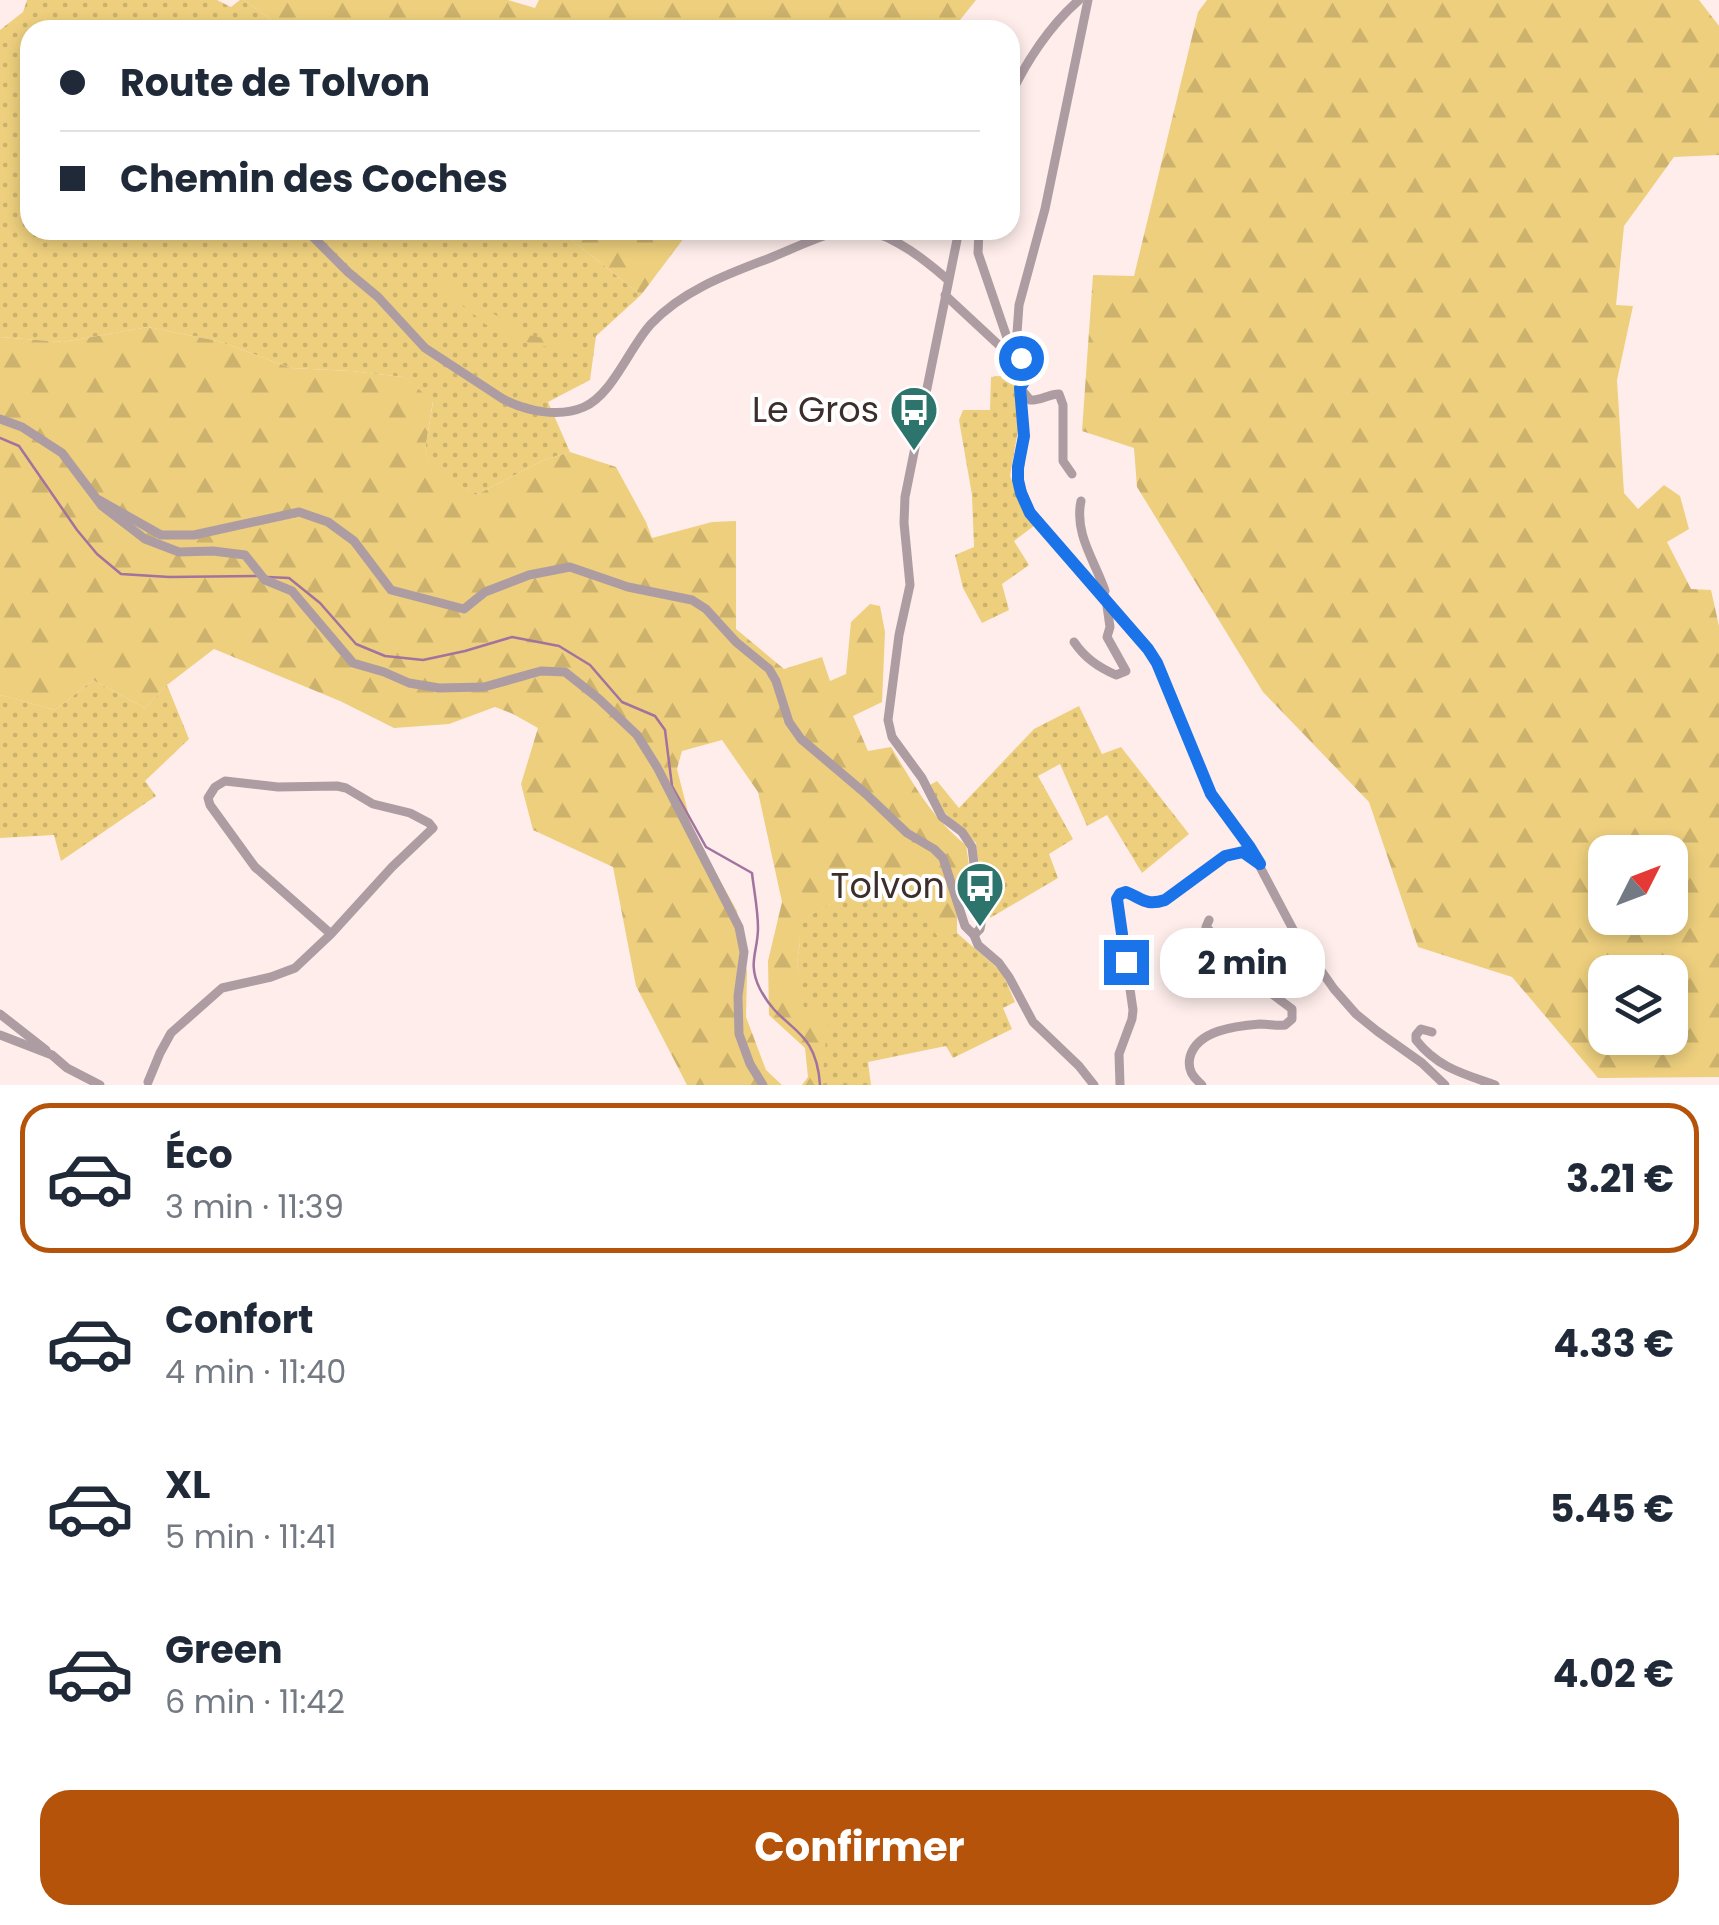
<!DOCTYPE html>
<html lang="fr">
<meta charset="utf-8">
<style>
body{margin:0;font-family:Poppins,sans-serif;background:#f2f2f3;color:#1f2937;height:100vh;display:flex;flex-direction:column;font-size:38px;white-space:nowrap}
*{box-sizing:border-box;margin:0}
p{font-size:32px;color:#747a83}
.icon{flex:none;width:55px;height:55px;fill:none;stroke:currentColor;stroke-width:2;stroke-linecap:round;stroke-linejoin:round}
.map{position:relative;height:1085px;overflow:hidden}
.sheet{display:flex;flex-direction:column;background:#fff;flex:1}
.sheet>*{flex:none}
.guide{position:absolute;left:20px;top:20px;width:1000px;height:220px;border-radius:30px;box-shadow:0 5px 15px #0003;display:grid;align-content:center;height:220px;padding:0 40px;background:#fff}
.needle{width:65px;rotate:48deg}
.buttons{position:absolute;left:1588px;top:835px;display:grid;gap:20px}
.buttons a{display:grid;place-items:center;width:100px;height:100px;border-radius:20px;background:#fff;box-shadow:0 5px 15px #0003;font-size:50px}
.end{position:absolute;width:45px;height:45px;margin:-22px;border:12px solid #1a73e8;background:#fff;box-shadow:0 0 0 5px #fff}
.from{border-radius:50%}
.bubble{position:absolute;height:70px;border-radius:30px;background:#fff;box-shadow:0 5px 15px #0003;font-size:32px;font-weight:700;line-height:70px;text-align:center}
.guide b{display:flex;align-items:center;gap:35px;height:95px;font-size:38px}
.guide b+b{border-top:2px solid #e0e1e3}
.guide i{width:25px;height:25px;background:#1f2937}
ul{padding:18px 0 0;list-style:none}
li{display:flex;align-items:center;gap:30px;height:150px;margin:0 20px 15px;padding:0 20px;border:5px solid transparent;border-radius:30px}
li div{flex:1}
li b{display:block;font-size:38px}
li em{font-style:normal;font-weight:700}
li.selected{border-color:#b45309}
li>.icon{width:90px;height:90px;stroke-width:1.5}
.action{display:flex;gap:20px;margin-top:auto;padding:20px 40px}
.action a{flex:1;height:115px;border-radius:30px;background:#b45309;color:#fff;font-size:40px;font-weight:700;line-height:115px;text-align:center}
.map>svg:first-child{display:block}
.grass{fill:url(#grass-dots)}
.forest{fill:url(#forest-firs);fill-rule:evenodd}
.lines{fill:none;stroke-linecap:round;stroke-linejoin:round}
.stream{stroke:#a1739e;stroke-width:2.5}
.minor{stroke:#ad9da2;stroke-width:9}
.route{stroke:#1a73e8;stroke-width:12}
.labels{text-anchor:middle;stroke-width:8;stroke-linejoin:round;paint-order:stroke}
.poi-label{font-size:35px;fill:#3d2e2c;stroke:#fff;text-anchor:end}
</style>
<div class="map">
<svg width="1719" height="1085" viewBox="0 0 1719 1085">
<defs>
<pattern id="grass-dots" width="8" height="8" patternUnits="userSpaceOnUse" patternTransform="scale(2.5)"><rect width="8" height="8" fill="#edcf7d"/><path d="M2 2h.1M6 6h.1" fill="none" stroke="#ccb26c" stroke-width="1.8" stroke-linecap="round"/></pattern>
<pattern id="forest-firs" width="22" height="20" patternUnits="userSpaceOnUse" patternTransform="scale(2.5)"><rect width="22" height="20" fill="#edcf7d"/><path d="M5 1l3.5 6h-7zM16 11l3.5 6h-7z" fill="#ccb26c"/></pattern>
</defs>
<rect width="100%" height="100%" fill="#feedeb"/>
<g class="grass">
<polygon points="27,0 217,0 231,7 240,0 244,0 285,30 30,30 30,230 559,230 641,295 596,336 590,380 548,402 570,452 544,460 476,495 431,468 425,450 433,402 404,377 351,371 291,368 218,341 148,327 63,342 0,337 0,30 23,12"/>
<polygon points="1028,373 1010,476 1022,504 1035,525 1014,541 1029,565 1002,584 1009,610 982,623 963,588 955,555 974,547 972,495 959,420 963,410 990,410 991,377"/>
<polygon points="93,680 145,708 167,685 189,739 145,781 156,796 61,861 54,835 0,838 0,695 55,710"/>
<polygon points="1079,706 1102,754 1121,747 1189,834 1142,873 1107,815 1087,826 1060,764 1038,776 1073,839 1049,854 1058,878 990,918 982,890 976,843 945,813 930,785 937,781 959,808 1034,729"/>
<polygon points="905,891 938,936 957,933 1002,972 1015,1002 1003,1008 1012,1029 953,1058 946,1046 868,1062 871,1085 813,1085 797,964 800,942 796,923 843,897 893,900"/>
</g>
<g class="forest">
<polygon points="244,0 508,0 535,8 539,0 976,0 952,30 285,30"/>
<path d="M1207 0H1699L1719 26V155L1674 157 1624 226 1616 305 1633 306 1617 380 1624 493 1638 509 1664 485 1680 496 1689 529 1667 542 1691 589 1711 590 1719 626V1077L1598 1078 1512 977 1418 947 1369 802 1263 692 1137 487 1134 448 1082 431 1093 275 1134 276 1198 12ZM1605 852H1670V918H1605ZM1605 972H1670V1038H1605Z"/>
<polygon points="559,230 690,230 641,295"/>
<polygon points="438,274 466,297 528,335 580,345 577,354 517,340 485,324 436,282"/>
<path d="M148 327 218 341 291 368 351 371 404 377 433 401 425 450 431 467 476 495 544 460 570 452 616 467 646 522 652 538 712 522 736 521V629L784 669 822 657 830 681 846 674 851 622 870 604 880 606 885 632 882 702 853 716 868 751 891 747C914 785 931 817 966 845L969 865 957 890V933L938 937 905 892 893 900 843 897 797 923 800 942 797 964 804 1007 828 1016 822 1085H802L808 1077 805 1048 769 1015 768 961 782 902 758 792 722 740 682 751 677 769 693 832 737 911 747 972 746 1017 766 1070 782 1085H687L636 986 613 867 533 830 521 784 538 728 513 714 495 707 449 724 394 728 340 701 214 649 167 685 145 708 93 680 55 710 0 695V337L63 342Z"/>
</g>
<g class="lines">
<g class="stream">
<polyline points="0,438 19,446 77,530 97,554 121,574 169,577 259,576"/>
<path d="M267 577 289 578 320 603 356 644 385 656 423 660 465 651 512 637 559 646 590 665 622 702 655 716 665 730 672 786 706 847 752 873C754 891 758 910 758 928 758 952 747 963 760 989 782 1032 816 1025 820 1085"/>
</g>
<g class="minor">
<path d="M1010 96C1026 62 1050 25 1079 0"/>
<path d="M309 230 311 235 348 272 378 297 425 348 503 399C526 411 559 418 584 407 613 394 629 348 651 324 683 290 728 274 770 258 794 248 817 237 842 230"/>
<path d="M866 230C896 237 925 260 947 279"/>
<polyline points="959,230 905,497 904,523 910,585 899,635 888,720 892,737 922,778 942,817 962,832 972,847 981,924 980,929 974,935"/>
<polyline points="979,230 978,253 1015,361"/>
<polyline points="945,295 1002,348 1016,365 1023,413 1024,436 1018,480 1030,513 1147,649 1157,663 1211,794 1249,846 1296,935 1334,989 1356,1014 1377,1031 1422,1063 1445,1085"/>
<polyline points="1021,387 1025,380 1025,372 1017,333 1019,305 1045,209 1088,0"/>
<path d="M1022 390 1030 400C1039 401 1049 394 1059 394L1063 405V461L1072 474"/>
<polyline points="0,419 22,427 62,453 102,506 145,539 179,552 213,551 245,555 265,580 292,591 353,663 384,672 409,683 439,688 484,687 541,671 565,672 599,699 637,735 657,767 739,927 744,952 738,996 739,1034 750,1064 763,1085"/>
<polyline points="99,500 161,535 194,535 299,512 328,522 354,541 391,590 464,609 485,592 529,575 570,567 628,587 692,600 706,609 736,642 769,669 776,681 789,722 801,739 866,794 907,833 934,849 943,858 965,926 974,935 978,945 999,963 1009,977 1033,1022 1079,1066 1094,1085"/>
<path d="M1081 501C1074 534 1095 561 1105 591L1102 598"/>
<path d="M1074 642C1085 658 1098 667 1116 675L1126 671 1107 637 1110 627 1107 606"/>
<polyline points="0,1014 46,1050"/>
<path d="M1432 1032 1421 1029 1416 1035V1040C1438 1068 1464 1074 1495 1085"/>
<polyline points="0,1035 52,1055 67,1068 100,1085"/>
<polyline points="148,1082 160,1053 171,1033 222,988 271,977 295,968 331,934 392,867 433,828 429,823 410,813 373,804 346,788 337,786 278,787 225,781 215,787 208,798 210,805 255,867 331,934"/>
<path d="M1120 1085 1119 1054 1132 1019 1133 1010 1117 899 1120 894 1126 892C1143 898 1146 907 1165 900L1225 856 1243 853 1256 861"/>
<path d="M1202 1085C1193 1077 1187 1070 1190 1057 1197 1030 1236 1026 1260 1024 1269 1024 1277 1026 1285 1025L1292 1019V1009L1272 994 1206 927 1209 920"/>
</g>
</g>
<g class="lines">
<path class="route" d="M1021 358 1025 372V380L1020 388 1024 436 1018 467V480L1021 493 1030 513 1148 649 1157 663 1211 794 1249 846 1260 864 1243 852 1225 856 1165 900C1146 906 1143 899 1126 892L1120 894 1117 899 1126 962"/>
</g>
<defs>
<g id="bus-pin" transform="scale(2.5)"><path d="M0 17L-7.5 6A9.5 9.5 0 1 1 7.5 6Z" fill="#2d746c" stroke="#fff"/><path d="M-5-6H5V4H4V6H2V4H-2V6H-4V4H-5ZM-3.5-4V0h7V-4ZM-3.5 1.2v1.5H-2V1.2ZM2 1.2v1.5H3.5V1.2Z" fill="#fff"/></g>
</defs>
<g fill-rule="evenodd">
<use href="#bus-pin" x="914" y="410"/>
<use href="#bus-pin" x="980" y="886"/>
</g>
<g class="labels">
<g class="poi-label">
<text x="879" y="422">Le Gros</text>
<text x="945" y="898">Tolvon</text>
</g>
</g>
</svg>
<div class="buttons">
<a><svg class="needle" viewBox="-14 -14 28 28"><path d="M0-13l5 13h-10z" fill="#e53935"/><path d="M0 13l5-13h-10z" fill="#747a83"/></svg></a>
<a><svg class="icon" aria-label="layers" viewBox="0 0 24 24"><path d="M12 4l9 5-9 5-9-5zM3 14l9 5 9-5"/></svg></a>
</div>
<i class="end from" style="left:1021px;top:358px"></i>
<i class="end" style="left:1126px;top:962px"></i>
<div class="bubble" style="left:1160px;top:928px;width:165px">2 min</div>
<div class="guide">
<b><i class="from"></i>Route de Tolvon</b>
<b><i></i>Chemin des Coches</b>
</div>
</div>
<section class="sheet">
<ul>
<li class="selected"><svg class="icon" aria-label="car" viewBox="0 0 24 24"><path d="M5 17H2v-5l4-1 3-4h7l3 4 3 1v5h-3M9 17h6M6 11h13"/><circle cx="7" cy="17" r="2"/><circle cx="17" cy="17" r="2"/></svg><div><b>Éco</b><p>3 min · 11:39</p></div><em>3.21 €</em></li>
<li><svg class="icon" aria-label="car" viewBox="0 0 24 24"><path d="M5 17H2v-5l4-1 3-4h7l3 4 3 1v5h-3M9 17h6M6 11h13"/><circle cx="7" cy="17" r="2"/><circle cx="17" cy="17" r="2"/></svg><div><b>Confort</b><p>4 min · 11:40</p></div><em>4.33 €</em></li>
<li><svg class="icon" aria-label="car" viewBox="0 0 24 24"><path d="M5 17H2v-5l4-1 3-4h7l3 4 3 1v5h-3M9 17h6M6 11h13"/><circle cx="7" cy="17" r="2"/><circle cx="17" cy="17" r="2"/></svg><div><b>XL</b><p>5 min · 11:41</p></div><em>5.45 €</em></li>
<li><svg class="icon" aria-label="car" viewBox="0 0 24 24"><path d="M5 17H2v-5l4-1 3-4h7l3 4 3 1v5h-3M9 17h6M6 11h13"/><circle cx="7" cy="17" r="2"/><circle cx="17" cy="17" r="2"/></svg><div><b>Green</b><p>6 min · 11:42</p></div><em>4.02 €</em></li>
</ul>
<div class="action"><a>Confirmer</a></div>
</section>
